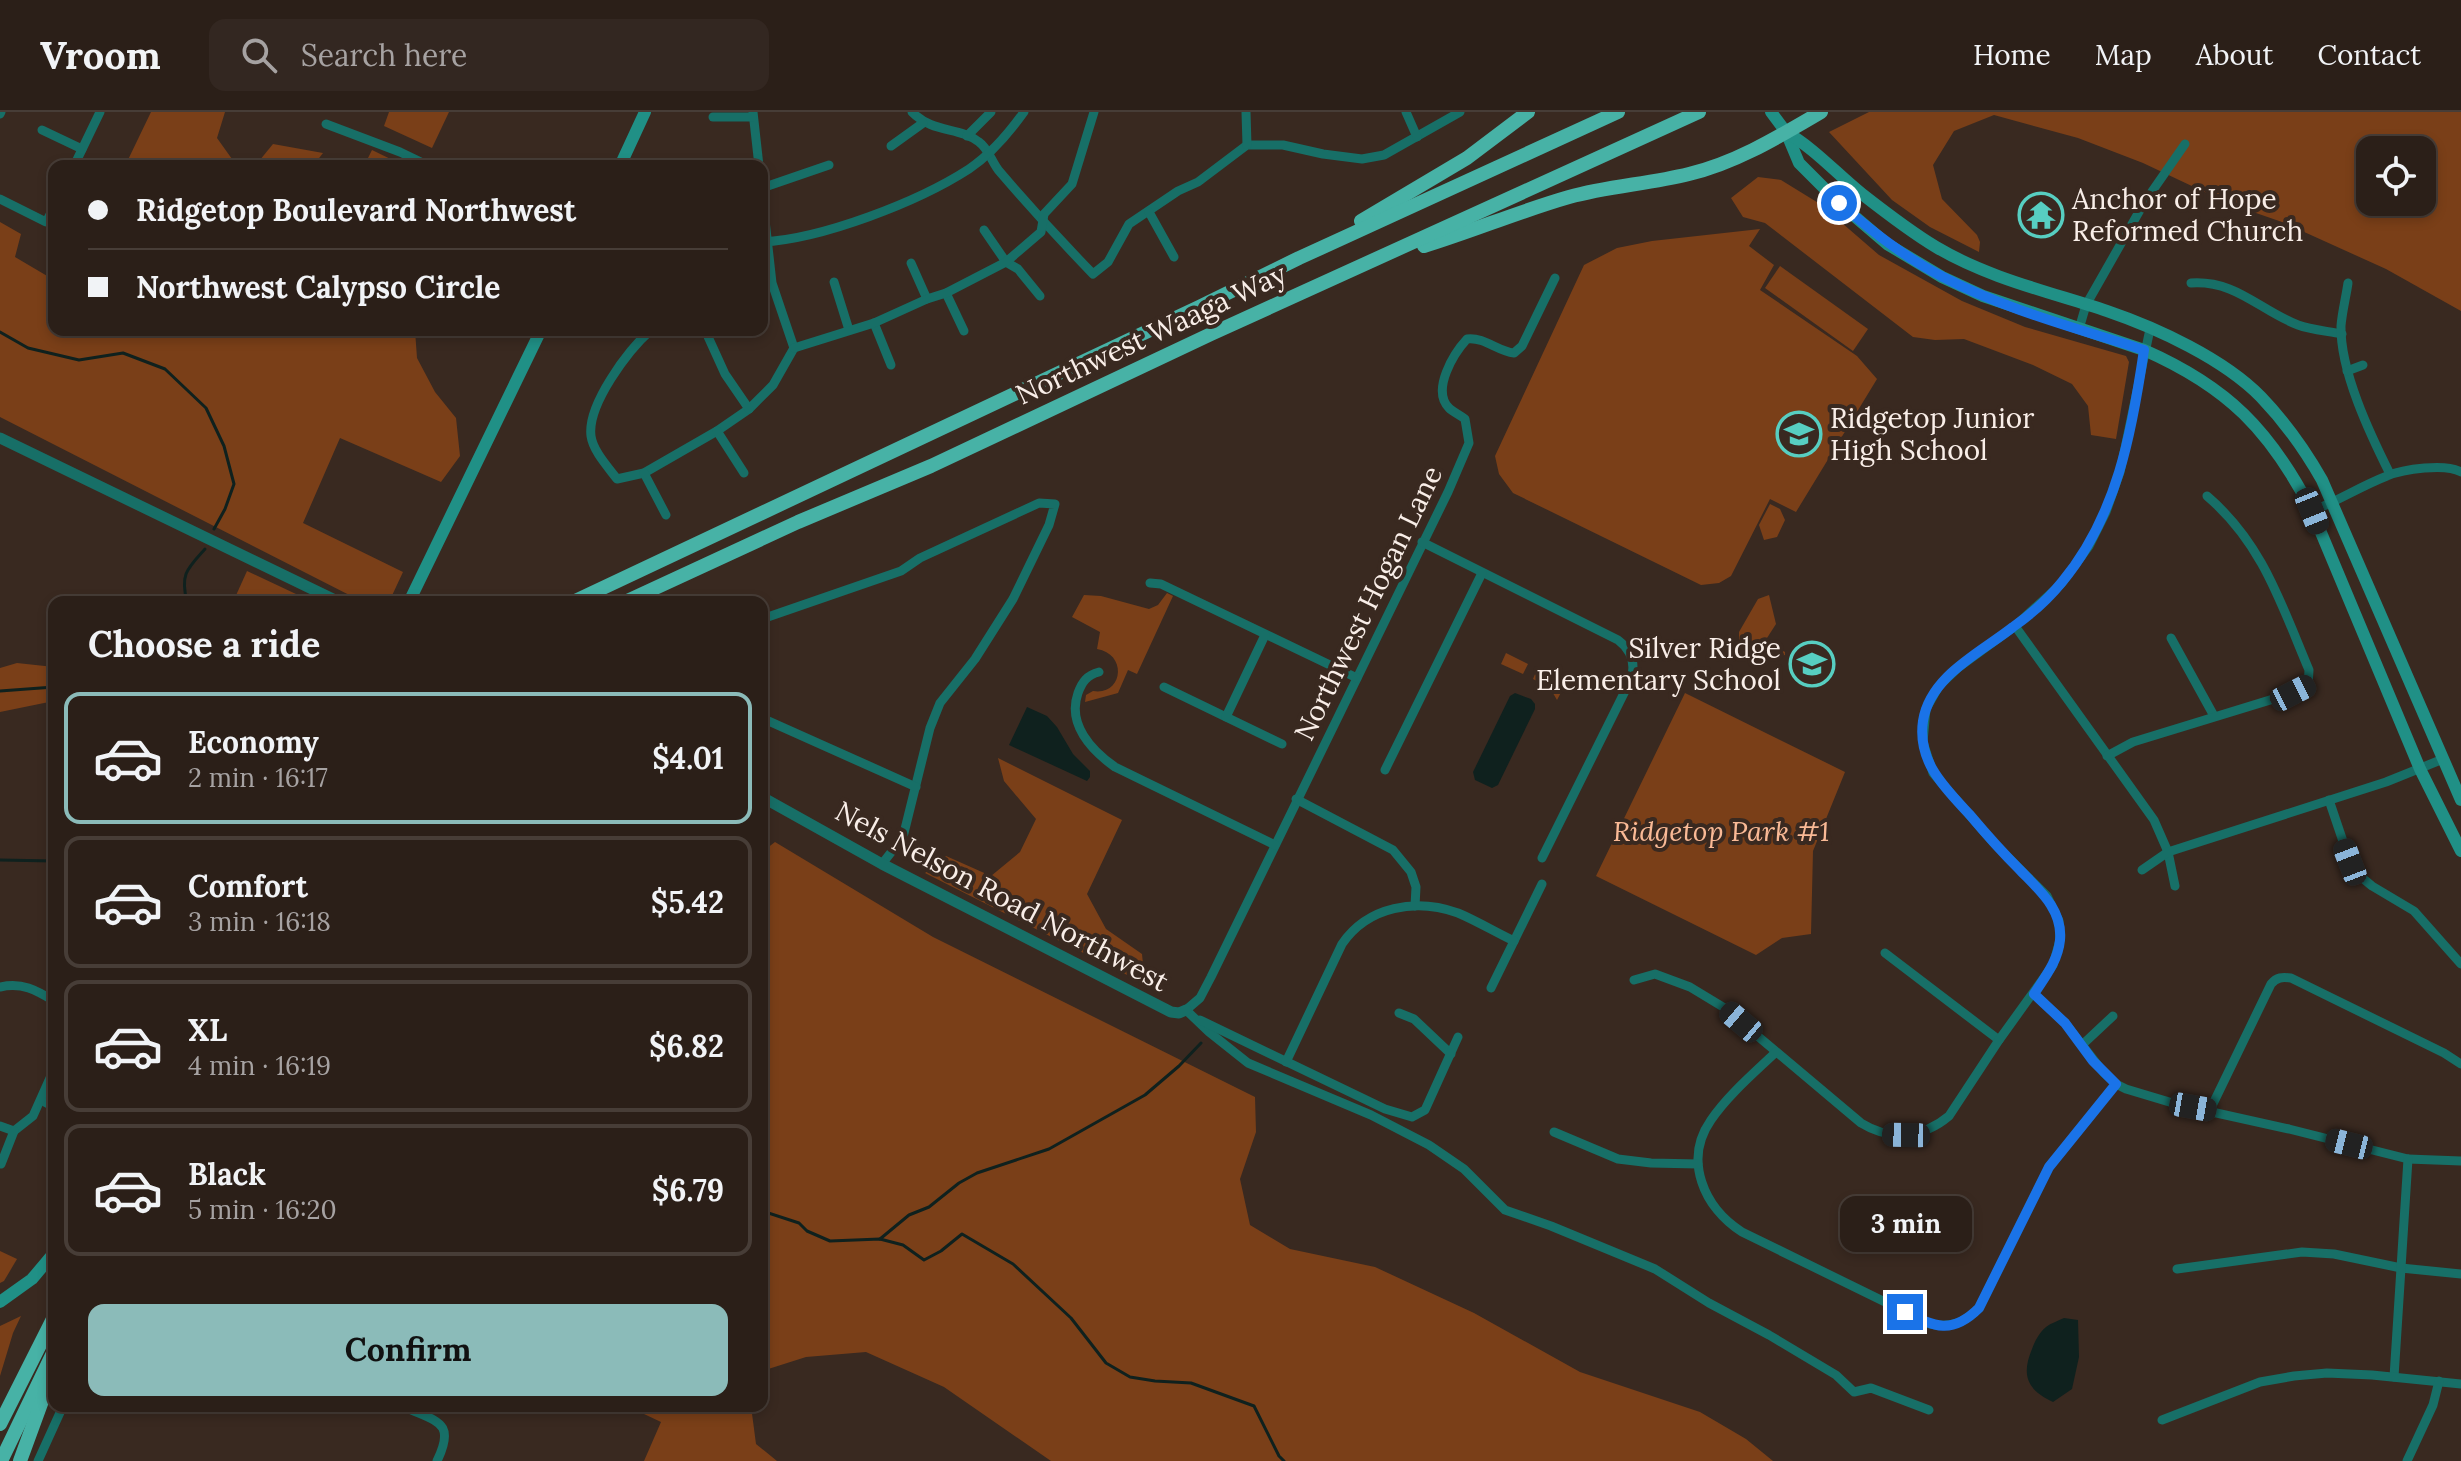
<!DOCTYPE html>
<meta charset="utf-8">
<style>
body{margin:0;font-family:Lora,serif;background:#332721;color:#f1f3f6;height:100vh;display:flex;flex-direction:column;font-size:30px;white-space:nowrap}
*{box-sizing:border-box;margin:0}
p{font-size:26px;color:#a6a2a2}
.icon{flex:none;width:44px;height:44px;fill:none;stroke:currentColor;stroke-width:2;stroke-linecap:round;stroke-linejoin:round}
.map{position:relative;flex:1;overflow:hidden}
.side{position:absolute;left:48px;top:484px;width:720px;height:816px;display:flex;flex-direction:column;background:#2b1f18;border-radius:16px;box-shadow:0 4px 12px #0003,0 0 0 2px #473d37}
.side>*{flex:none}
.hud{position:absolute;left:48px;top:48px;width:720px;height:176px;border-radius:16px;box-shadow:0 4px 12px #0003,0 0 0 2px #473d37;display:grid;align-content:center;height:176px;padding:0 40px;background:#2b1f18}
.buttons{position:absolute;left:2356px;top:24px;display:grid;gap:16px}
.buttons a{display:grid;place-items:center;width:80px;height:80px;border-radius:16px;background:#2b1f18;box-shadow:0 4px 12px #0003,0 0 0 2px #473d37;font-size:40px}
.end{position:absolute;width:36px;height:36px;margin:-18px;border:10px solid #1a73e8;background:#fff;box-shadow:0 0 0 4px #fff}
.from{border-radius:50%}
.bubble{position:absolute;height:56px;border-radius:16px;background:#2b1f18;box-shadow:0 4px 12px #0003,0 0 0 2px #473d37;font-size:26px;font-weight:700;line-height:56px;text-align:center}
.car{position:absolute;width:24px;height:48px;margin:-24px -12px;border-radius:10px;box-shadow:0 0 6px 2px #0007;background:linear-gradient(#222 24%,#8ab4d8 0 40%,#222 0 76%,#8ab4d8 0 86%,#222 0)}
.hud b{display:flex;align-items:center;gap:28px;height:76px;font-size:30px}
.hud b+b{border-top:2px solid #473d37}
.hud i{width:20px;height:20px;background:#f1f3f6}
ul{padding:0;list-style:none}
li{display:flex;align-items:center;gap:24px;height:132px;margin:0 16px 12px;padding:0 24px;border:4px solid #473d37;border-radius:16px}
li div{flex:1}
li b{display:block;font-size:30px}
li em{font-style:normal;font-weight:700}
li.selected{border-color:#8bbbb9}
li>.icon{width:72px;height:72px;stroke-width:1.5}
h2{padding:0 40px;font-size:36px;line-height:96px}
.cta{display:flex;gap:16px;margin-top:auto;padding:16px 40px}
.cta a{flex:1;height:92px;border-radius:16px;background:#8bbbb9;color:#111;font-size:32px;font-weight:700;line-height:92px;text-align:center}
header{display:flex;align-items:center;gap:48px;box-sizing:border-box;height:112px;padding:0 40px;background:#2b1f18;border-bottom:2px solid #473d37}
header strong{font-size:38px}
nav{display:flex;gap:44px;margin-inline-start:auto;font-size:28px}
.search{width:560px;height:72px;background:#332721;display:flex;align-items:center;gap:20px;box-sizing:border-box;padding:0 28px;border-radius:16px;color:#a6a2a2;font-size:30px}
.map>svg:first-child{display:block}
.green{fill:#7a3f18;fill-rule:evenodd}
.water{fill:#0f211e}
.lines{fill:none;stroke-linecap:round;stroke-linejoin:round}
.stream{stroke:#0f211e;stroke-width:3}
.minor{stroke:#176f67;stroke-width:9}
.tertiary{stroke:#176f67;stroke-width:11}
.secondary{stroke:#209086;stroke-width:12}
.trunk{stroke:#47b2a6;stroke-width:14}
.route{stroke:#1a73e8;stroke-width:10}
.labels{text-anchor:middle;stroke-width:8;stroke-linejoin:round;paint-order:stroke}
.poi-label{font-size:28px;fill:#f9eee8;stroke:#392920;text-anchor:start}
.street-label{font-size:28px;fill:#f9eee8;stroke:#392920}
.park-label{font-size:28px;font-style:italic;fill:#faba96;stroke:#392920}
</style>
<header>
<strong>Vroom</strong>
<div class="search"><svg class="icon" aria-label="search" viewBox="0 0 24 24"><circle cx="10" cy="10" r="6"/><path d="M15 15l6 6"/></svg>Search here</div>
<nav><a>Home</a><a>Map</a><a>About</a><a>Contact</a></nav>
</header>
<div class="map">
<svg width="2461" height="1349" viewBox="0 0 2461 1349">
<rect width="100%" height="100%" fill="#392920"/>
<g class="green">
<polygon points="151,0 225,0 217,26 237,54 125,54"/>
<polygon points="389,0 449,0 432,36 384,14"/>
<path d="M1869 0H2461V199L2386 157 2282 110 2230 92 2143 51 2078 26 1994 3 1954 19 1933 53 1942 87 1977 123 1980 130 1979 140 1930 115 1892 88 1829 20ZM2370 38H2422V90H2370Z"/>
<polygon points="273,32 323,41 313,54 255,54"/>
<polygon points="372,38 405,54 364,54"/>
<polygon points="1758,65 1781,68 1820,92 1879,143 1962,189 2025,215 2126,244 2129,250 2116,327 2091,323 2088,294 2072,272 2033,253 1964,227 1935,228 1913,225 1765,111 1743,105 1731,86"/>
<polygon points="0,110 21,122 15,145 54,168 51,191 54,194 54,218 415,218 417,246 435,280 456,306 460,344 441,370 340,326 303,411 403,460 389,490 363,490 0,305"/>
<polygon points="1760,117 1749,134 1774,153 1760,178 1857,244 1877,267 1796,400 1770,387 1731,464 1719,471 1701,473 1513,381 1499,362 1495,344 1584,153 1617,136 1652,129"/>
<polygon points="1780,154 1868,217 1853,239 1765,176"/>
<polygon points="1770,392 1780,397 1785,408 1777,425 1764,428 1759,413"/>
<polygon points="247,459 313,490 233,490"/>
<path d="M1167 481 1173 484 1137 562 1128 558 1118 581 1085 590 1086 583 1093 579C1123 584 1128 542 1097 537L1100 520 1072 505 1084 483 1101 484 1149 497 1158 493Z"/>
<polygon points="1769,483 1776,512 1767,526 1743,535 1739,531 1739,520 1758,487"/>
<polygon points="1769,530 1785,540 1785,543 1760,548 1757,534"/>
<polygon points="1506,541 1528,552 1523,562 1501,552"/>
<polygon points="17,551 54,555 54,592 49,590 0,600 0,556"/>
<polygon points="1538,555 1567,569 1557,588 1550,576 1533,567"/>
<polygon points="1685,581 1845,660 1813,739 1811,822 1782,826 1756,843 1596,764"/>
<polygon points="998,646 1122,708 1087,782 1106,817 1142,842 1145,872 925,761 946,744 991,764 1020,740 1036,707 1004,669"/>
<polygon points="775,730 933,825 1255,985 1256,1020 1240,1067 1250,1113 1290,1137 1375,1155 1474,1201 1580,1260 1700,1300 1746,1327 1773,1349 1051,1349 944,1275 866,1240 806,1245 762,1259 762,740"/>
<polygon points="0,1139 17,1147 4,1169 0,1171"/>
<polygon points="21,1204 13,1221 0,1264 0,1214"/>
<polygon points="627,1294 751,1294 756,1332 777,1349 644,1349 661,1310"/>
</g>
<g class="water">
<polygon points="1515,581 1531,587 1535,592 1535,597 1498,673 1492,676 1475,668 1473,660 1510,584"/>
<polygon points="1027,595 1047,604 1057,615 1073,642 1090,659 1090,665 1087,669 1009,633"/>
<path d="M2064 1206 2078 1208 2079 1245 2072 1277 2053 1290C2027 1278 2021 1263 2032 1237 2035 1229 2039 1221 2046 1215 2051 1211 2058 1209 2064 1206Z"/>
</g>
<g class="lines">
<g class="stream">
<polyline points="0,220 28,236 79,248 123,241 165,257 206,296 224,334 234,372 225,397 214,417"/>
<path d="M187 490C180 462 187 457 205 437"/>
<polyline points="0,579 54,575"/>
<polyline points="0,748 54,749"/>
<polyline points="762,1099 799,1111 807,1119 830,1129 880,1127 903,1133 924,1148 941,1139 962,1122 1013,1152 1071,1206 1106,1251 1130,1265 1155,1269 1191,1271 1254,1294 1279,1344 1284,1349"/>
<polyline points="880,1127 909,1103 929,1095 959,1071 977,1061 1049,1037 1145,983 1179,954 1201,931"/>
</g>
<g class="minor">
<polyline points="753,0 759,54"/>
<path d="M912 0C934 22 958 14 979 30 989 37 992 51 1000 60 1030 95 1061 129 1093 162L1108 150 1129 112 1178 79 1198 70 1247 33H1283L1323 42 1362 47 1384 43 1460 0"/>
<polyline points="1246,0 1247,33"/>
<polyline points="1406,0 1417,25"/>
<polyline points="0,2 1,0"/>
<polyline points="713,5 752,5"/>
<polyline points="326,12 400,40 429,54"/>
<polyline points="42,18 82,37"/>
<polyline points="967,24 991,0"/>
<polyline points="891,34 923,11"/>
<polyline points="74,54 100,0"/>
<polyline points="762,76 829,53"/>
<polyline points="762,81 772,171 794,236"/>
<polyline points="0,87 46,110 54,95"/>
<polyline points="1149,100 1174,145"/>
<polyline points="984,118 1006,150 1018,157 1040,184"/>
<path d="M762 130C822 127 918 90 969 57 990 43 1009 21 1024 0"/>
<polyline points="911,151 927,187"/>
<path d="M1555 166 1522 234 1514 241C1497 239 1485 225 1467 227 1454 241 1431 278 1449 296 1453 300 1460 303 1465 307L1469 331 1448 380 1211 865 1200 886 1186 898 1209 920 1248 951 1371 1003 1429 1033 1464 1057 1505 1098 1551 1114 1655 1157 1709 1191 1769 1223 1836 1263 1854 1280 1871 1276 1929 1298"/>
<polyline points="834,170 849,218"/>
<path d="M2191 171C2236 168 2259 198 2298 213 2311 218 2328 219 2342 222"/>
<path d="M2348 171C2346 185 2342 200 2341 214 2340 259 2370 322 2390 362"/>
<polyline points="946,181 964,219"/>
<polyline points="874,211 891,253"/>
<polyline points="2079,217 2086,193 2144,91 2185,32"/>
<path d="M651 218C628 238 587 293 591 324 593 339 608 355 617 367L644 361 717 319 749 297 773 273 794 236"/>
<polyline points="705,218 725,262 749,297"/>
<polyline points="794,236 874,211 927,187 946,181 1006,150 1041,120 1044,102 1072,72 1094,0"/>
<polyline points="2347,259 2363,253"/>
<polyline points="717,319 744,361"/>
<polyline points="644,361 666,403"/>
<path d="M2312 399C2338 389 2361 374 2387 364 2403 357 2446 351 2461 360"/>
<path d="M1422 430 1618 528C1631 538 1636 551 1631 567L1542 746"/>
<polyline points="1150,471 1161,472 1357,566"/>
<polyline points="762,507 901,459 920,446 1039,391 1055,392 1049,413 1013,487 975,547 940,591 930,616 903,725 882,752"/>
<polyline points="2015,514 2154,708 2168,740 2175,774"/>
<polyline points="2171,526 2214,604"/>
<path d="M1099 560C1087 563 1082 570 1078 581 1067 612 1091 638 1115 655L1275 733"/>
<polyline points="1164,575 1282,632"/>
<polyline points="1226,605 1265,523"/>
<polyline points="762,606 916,675"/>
<path d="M2107 644 2133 630 2293 581 2308 574 2309 558C2281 492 2263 432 2207 384"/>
<polyline points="1385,658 1482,461"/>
<polyline points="1296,687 1393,738 1411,760 1416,775 1415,794"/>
<polyline points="2329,688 2350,750 2360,764 2372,774 2414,799 2461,852"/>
<polyline points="2142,758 2168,740 2386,670 2443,647"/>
<polyline points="1885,841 1999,928"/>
<path d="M1634 868 1655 862 1690 875 1723 895 1861 1011C1890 1029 1923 1026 1949 1004L1999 928 2053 853 2060 828 2059 809 2047 784 1993 730 1933 661 1923 630 1926 597 1939 574 1959 555 2015 514 2061 472 2089 434 2106 400 2120 360 2150 217"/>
<path d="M0 875C22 870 36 878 54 889"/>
<polyline points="1491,876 1542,772"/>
<polyline points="2034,882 2065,911 2104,961 2116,972 2126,977 2176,992 2289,1017 2408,1047 2461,1049"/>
<polyline points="1399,901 1414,907 1451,942"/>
<polyline points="1200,908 1385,997 1412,1005 1425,998 1458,925"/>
<polyline points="2082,933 2113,904"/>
<path d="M1776 940C1754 961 1728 983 1711 1008 1683 1048 1704 1096 1742 1120L1930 1212C1951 1216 1964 1211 1979 1196L2049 1055 2116 972"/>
<path d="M1286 950 1342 832C1368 794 1416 786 1458 801 1477 809 1495 820 1514 829"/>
<polyline points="41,988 54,995"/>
<path d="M2210 998 2271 872C2277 865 2282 865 2291 866L2444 941 2461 952"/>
<polyline points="0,1014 14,1019 33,1004 54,957"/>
<polyline points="1554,1020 1618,1047 1651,1051 1698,1052"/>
<polyline points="1,1052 14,1019"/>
<polyline points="2177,1157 2302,1140 2334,1142 2401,1156 2461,1162"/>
<polyline points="2394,1265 2408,1047"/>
<path d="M403 1294C435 1310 457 1308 437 1349"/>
<polyline points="2162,1308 2260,1270 2294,1264 2327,1261 2372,1263 2461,1272"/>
<polyline points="38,1349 63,1294"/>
<polyline points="2407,1349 2433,1293 2439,1269"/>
</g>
<g class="tertiary">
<polyline points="0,326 339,490"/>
<polyline points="762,685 882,752 1171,900 1179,901 1186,898"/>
</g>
<g class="secondary">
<path d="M1771 0 1786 20 1799 51 1839 91 1887 132 1942 165 1983 184 2144 238C2228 275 2270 318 2312 399L2420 657 2461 739"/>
<path d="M1786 20C1815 37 1836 61 1862 82 1885 100 1911 120 1936 135 1988 166 2050 180 2107 199 2157 216 2224 247 2261 285 2285 310 2305 338 2322 368L2461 688"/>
<polyline points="620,54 645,0"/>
<polyline points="409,490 541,218"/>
<polyline points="0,1190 32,1167 54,1141"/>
</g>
<g class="trunk">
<polyline points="1361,109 1467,46 1528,0"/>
<path d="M1424 134C1473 119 1520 99 1569 85 1608 74 1649 72 1689 62 1736 51 1780 24 1821 0"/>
<polyline points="573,490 1199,195 1299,146 1618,0"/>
<polyline points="625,490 798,410 931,354 1211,222 1699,0"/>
<polyline points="0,1312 54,1205"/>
<polyline points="1,1349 54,1239"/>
<polyline points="20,1349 50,1267"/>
</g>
</g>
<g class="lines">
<path class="route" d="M1839 91C1872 119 1904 145 1943 165 2006 198 2077 216 2144 238 2132 320 2117 404 2062 470 2049 486 2030 503 2013 515 1980 541 1930 564 1923 609 1917 650 1945 676 1970 703 1986 722 2002 740 2019 757 2038 777 2063 797 2060 828 2058 849 2045 865 2034 882L2065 911 2093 949 2116 972 2049 1055 1979 1196C1952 1223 1935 1215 1905 1200"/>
</g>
<defs>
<g id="temple-ring" transform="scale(2.3)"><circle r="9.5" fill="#392920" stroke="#57cec1" stroke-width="1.5"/><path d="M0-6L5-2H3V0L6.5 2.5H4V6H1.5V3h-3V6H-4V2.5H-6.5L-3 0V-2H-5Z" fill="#57cec1"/></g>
<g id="school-ring" transform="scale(2.3)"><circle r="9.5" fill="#392920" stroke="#57cec1" stroke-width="1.5"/><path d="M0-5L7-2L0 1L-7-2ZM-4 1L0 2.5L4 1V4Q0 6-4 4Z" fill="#57cec1"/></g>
</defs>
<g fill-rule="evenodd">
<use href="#temple-ring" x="2041" y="103"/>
<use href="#school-ring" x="1799" y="322"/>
<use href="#school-ring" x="1812" y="552"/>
</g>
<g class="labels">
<g class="poi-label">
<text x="2072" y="97">Anchor of Hope<tspan x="2072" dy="32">Reformed Church</tspan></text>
<text x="1830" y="316">Ridgetop Junior<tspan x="1830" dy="32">High School</tspan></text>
<text x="1781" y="546" text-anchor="end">Silver Ridge<tspan x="1781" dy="32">Elementary School</tspan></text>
</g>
<g class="street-label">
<text transform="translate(1151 222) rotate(-25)" y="10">Northwest Waaga Way</text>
<text transform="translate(1368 491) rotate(-64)" y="10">Northwest Hogan Lane</text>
<text transform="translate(1002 784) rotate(28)" y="10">Nels Nelson Road Northwest</text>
</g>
<g class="park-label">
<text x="1721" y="729">Ridgetop Park #1</text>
</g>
</g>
</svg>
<div class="buttons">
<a><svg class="icon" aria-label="locate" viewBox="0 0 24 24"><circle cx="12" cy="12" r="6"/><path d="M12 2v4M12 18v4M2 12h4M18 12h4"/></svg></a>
</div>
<i class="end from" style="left:1839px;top:91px"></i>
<i class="end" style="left:1905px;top:1200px"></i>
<div class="bubble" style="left:1840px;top:1084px;width:132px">3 min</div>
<i class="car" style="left:2312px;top:399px;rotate:158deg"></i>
<i class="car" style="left:2293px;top:581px;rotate:63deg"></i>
<i class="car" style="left:2350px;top:750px;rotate:339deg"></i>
<i class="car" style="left:1741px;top:910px;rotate:310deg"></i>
<i class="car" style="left:2193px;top:995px;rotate:100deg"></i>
<i class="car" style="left:1906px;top:1023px;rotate:271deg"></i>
<i class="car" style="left:2349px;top:1032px;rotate:284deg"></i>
<div class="hud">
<b><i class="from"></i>Ridgetop Boulevard Northwest</b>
<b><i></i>Northwest Calypso Circle</b>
</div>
<section class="side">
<h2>Choose a ride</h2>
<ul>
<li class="selected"><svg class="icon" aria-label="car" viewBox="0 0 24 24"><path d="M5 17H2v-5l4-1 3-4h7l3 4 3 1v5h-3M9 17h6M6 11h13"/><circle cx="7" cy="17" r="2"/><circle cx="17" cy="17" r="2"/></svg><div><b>Economy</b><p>2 min · 16:17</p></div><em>$4.01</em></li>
<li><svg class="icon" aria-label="car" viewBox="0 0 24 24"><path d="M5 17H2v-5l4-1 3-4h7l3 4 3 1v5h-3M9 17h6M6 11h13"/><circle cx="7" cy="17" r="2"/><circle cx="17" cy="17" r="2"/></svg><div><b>Comfort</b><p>3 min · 16:18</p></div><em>$5.42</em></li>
<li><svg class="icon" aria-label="car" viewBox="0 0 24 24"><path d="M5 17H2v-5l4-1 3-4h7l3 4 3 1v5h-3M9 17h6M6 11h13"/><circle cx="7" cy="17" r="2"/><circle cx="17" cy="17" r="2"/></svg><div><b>XL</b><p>4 min · 16:19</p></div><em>$6.82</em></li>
<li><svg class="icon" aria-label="car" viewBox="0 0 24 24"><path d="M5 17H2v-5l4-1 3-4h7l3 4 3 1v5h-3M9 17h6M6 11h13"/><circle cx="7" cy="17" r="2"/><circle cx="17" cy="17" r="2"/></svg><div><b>Black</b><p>5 min · 16:20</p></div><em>$6.79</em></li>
</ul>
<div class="cta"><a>Confirm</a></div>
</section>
</div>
